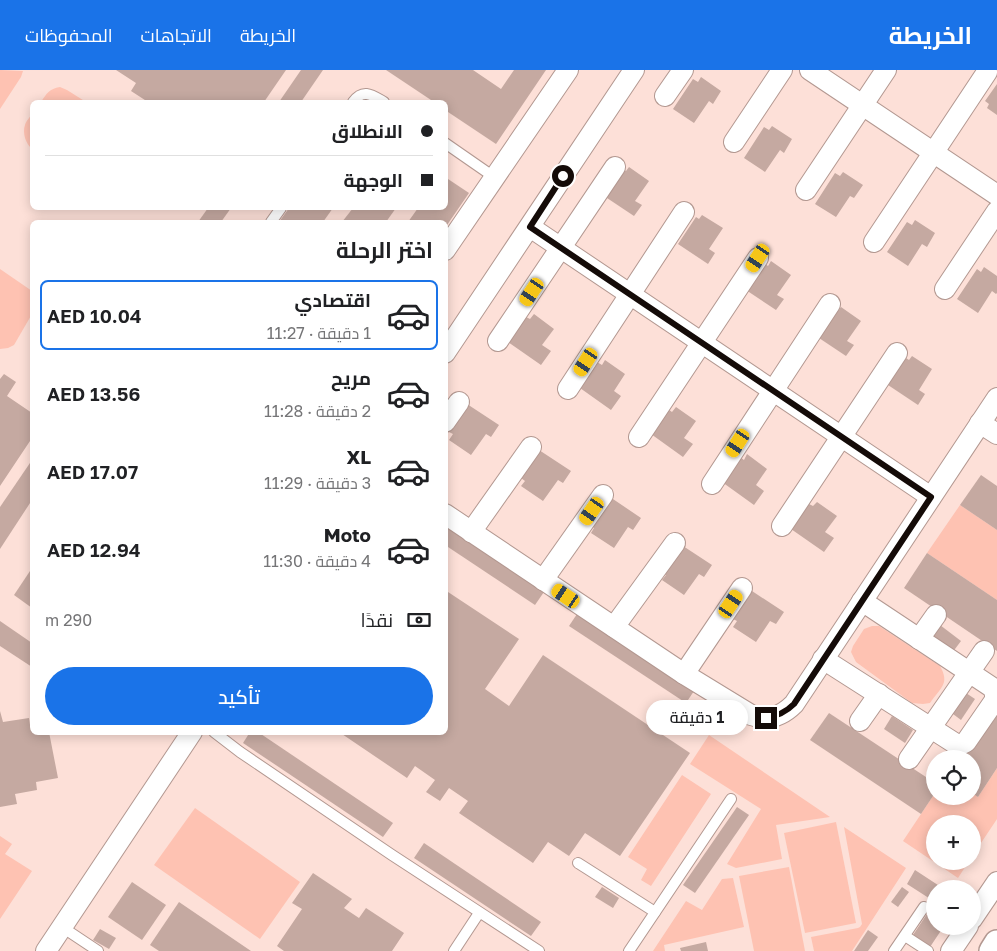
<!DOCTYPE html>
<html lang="ar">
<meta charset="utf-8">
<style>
body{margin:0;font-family:"Golos Text",Cairo,sans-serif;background:#f6f6f6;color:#202124;direction:rtl;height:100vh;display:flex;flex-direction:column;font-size:19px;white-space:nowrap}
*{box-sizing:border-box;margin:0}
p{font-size:16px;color:#757577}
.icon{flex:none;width:28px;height:28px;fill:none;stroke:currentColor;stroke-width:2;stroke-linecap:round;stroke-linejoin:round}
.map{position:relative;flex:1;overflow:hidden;direction:ltr}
.panel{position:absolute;left:30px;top:150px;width:418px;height:515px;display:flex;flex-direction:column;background:#fff;border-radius:8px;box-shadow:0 2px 12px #0003;direction:rtl}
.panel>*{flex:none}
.guide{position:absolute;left:30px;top:30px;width:418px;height:110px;border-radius:8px;box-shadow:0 2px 12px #0003;direction:rtl;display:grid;align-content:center;height:110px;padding:0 15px;background:#fff}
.tools{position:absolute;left:926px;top:680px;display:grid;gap:10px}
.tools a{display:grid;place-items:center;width:55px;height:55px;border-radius:50%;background:#fff;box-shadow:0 2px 12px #0003;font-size:25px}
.end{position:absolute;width:22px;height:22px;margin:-11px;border:6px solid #140b08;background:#fff;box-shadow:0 0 0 2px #fff}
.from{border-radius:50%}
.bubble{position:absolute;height:35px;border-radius:18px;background:#fff;box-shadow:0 2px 12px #0003;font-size:16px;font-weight:600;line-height:35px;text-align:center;direction:rtl}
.car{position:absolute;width:15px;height:30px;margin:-15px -8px;border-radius:6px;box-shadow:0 0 4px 1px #0007;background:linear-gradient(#f5c518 24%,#345 0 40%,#f5c518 0 76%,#345 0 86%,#f5c518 0)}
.guide b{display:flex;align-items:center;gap:18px;height:48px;font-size:19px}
.guide b+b{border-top:1px solid #e0e0e0}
.guide i{width:12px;height:12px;background:#202124}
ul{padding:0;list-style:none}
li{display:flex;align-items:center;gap:15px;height:70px;margin:0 10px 8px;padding:0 5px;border:2px solid transparent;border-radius:8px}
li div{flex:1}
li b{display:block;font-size:19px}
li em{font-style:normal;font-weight:600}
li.active{border-color:#1a73e8}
li>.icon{width:45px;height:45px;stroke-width:1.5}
h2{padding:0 15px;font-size:22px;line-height:60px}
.pay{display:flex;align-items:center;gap:12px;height:55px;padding:0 15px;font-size:19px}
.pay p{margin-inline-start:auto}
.button{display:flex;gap:10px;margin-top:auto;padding:10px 15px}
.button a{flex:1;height:58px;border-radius:30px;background:#1a73e8;color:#fff;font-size:20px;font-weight:600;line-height:58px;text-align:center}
header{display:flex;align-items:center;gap:30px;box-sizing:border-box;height:70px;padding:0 25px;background:#1a73e8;color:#fff}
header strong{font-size:24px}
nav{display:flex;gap:28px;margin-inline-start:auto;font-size:18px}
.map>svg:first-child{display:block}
.green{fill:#fec2b2}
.building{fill:#c5a9a1}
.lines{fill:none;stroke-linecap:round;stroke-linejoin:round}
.service-casing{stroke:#b39891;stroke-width:12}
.minor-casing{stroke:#b39891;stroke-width:22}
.tertiary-casing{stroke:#b39891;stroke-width:28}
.service{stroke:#fff;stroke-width:10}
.minor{stroke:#fff;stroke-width:20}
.tertiary{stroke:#fff;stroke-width:25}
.route{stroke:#140b08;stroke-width:6}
</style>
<header>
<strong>الخريطة</strong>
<nav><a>الخريطة</a><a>الاتجاهات</a><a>المحفوظات</a></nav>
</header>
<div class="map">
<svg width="997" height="881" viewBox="0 0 997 881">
<rect width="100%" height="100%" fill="#fde0d8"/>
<g class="green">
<polygon points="0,0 23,1 21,7 0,39"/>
<path d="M60 17 67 20 86 32H41C47 23 49 19 60 17Z"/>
<path d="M32 44V79C26 74 22 63 25 55 26 51 30 47 32 44Z"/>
<polygon points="0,199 32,221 32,244 14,275 8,278 0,279"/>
<polygon points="960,435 997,460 997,530 927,483"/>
<path d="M872 556H879L940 596C950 614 941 617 930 633L923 634 912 633 856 592 851 582 853 576 864 559Z"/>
<polygon points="709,665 830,747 776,755 782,789 736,798 727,794 761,739 690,694"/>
<polygon points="997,698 997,749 973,785 972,754 935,754 935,791 969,791 958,808 903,771 935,723 935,726 972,726 973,723 978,727"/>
<polygon points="682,705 711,724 651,816 641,810 647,799 628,787"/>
<polygon points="195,738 300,812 260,869 154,795"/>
<polygon points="836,752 856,853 805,863 784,763"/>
<polygon points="844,757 906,798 852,881 814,881 811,867 858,858 860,857 862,854"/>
<polygon points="0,766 12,774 5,784 32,801 0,849"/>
<polygon points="789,797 805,881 754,881 739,806"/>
<polygon points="733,808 744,857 664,875 665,881 653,881 686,831 702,840 722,809"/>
</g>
<g class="building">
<polygon points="116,0 286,0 264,32 148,32 131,21 136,13"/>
<polygon points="301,0 323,0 301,32 279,32"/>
<polygon points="386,0 473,0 501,19 514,0 546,0 496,74 445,40 445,32 434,32"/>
<polygon points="701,7 721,21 713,34 709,31 694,53 673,39 693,9 698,12"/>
<polygon points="997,14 997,45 987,38 989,34 985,31"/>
<polygon points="772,56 792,69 784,83 780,80 765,102 744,88 764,57 769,60"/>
<polygon points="629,97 649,111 635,131 642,135 634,146 604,126 623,99 626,101"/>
<polygon points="843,102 863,115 854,128 850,126 836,147 815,134 835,103 840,106"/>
<polygon points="445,107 469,123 445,158 445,152 408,152 418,138 445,138"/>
<polygon points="208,138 231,138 221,152 198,152"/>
<polygon points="289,138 333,138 323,152 279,152"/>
<polygon points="353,138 396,138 386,152 342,152"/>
<polygon points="702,145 723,158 709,179 715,183 708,194 678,174 696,147 699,149"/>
<polygon points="915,150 935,163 927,177 922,174 908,196 887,182 907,152 912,155"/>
<polygon points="771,191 791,205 777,225 784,229 776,240 746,220 764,193 768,196"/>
<polygon points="984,197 997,206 997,223 996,224 992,221 978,243 957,229 977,199 981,202"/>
<polygon points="841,237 861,251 847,271 854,275 846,286 816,266 834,239 838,241"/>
<polygon points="534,244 554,259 542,275 551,281 541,295 508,272 526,247 530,249"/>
<polygon points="912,286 932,299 919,320 925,324 918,335 888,315 906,288 909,290"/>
<polygon points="605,290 625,304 614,321 621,326 611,340 580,318 597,292 602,295"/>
<polygon points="4,304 16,312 7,326 32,343 32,368 0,416 0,309"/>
<polygon points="467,334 499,355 491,367 486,364 471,385 449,370 453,364 449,362"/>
<polygon points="676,337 696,351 684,368 693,374 683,387 651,364 668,339 672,342"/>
<polygon points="539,380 571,401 563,413 558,410 543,431 521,416 525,411 521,408"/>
<polygon points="747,384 767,399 756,415 764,421 754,435 722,412 740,387 744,390"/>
<polygon points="32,390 32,430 0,479 0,437"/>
<polygon points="981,405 997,416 997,460 960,435"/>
<polygon points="610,427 641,448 633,460 628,457 614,478 591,463 594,458 591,455"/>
<polygon points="817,432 837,446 825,462 834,468 824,482 791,459 809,434 813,436"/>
<polygon points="445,454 546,519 535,535 445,475"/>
<polygon points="680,474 712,495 704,507 699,504 684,525 662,510 666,505 662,502"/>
<polygon points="927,483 997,530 997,581 904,518"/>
<polygon points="32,498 32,538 14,525"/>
<polygon points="445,520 519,569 485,619 509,636 543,585 690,683 620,786 585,763 569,786 548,772 533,793 459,743 468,731 449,718 440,731 426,722 435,710 415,696 407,708 339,662 445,662"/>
<polygon points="752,521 784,542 776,554 770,551 756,572 733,557 737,551 733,549"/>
<polygon points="579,541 696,618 686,633 569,556"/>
<polygon points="0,551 32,573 32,597 0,576"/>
<polygon points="940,555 961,571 952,583 930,568"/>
<polygon points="963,621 975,629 961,650 949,641"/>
<polygon points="997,631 997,698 978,727 972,723 972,689 958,689"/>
<polygon points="0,641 3,652 29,648 30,655 32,654 32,662 49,662 58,708 36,712 37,720 15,724 17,734 0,737"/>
<polygon points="829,643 935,713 935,723 921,744 810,670"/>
<polygon points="892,646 913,660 905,673 884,659"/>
<polygon points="250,662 258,662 393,753 383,767 243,673"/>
<polygon points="737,737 749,745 695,823 683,815"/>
<polygon points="424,773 541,852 531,866 414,788"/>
<polygon points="915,800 944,819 935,819 935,832 907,814"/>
<polygon points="313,803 352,829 344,838 359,848 366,838 404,863 392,881 284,881 277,876 302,839 292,833"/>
<polygon points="132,812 166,835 142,870 108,847"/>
<polygon points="602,817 619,828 613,838 595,827"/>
<polygon points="902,817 909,822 898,837 891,832"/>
<polygon points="179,832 251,881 159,881 150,875"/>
<polygon points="931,838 935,841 935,856 944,856 930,877 913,865"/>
<polygon points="100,859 116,868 109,879 93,870"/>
<polygon points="868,860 878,867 868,881 854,881"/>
<polygon points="706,872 708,881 681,881 680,878"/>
</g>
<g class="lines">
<g class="service-casing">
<g id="service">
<path d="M353 32C363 18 372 25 384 32"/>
<polyline points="445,73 494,107"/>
<polyline points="271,152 281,138"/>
<polyline points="214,662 240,682 392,785 539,881"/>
<polyline points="578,793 655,842"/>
<polyline points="62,857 98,881"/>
<polyline points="905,866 928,881"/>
<polyline points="454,881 479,843"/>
<polyline points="629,881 731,729"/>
<polyline points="894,881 924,837"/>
</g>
</g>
<g class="minor-casing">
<g id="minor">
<polyline points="810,0 997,125"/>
<polyline points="665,26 683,0"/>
<polyline points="734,72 782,0"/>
<polyline points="806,120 886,0"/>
<polyline points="530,157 931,427"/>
<polyline points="874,172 987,2"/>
<polyline points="445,180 568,0"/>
<polyline points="945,219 997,141"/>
<polyline points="498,271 615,97"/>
<polyline points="445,283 634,0"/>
<polyline points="568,319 684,142"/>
<polyline points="445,352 459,332"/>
<polyline points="980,353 997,364"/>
<polyline points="639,367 758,188"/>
<polyline points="712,414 830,234"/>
<path d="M445 444 684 604 751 645C768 651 781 647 794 634L997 328"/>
<polyline points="782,456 897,283"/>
<polyline points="471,462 531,377"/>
<polyline points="543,510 603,425"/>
<polyline points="614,557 675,473"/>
<polyline points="919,569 936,545"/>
<polyline points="823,589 956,674 962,674 966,672 995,630 995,624 993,618 862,531"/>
<polyline points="684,604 742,518"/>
<polyline points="860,651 879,624"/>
<polyline points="909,689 984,581"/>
<polyline points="972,849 997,812"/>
<polyline points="46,881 192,662"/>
<polyline points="951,881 968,856"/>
</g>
</g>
<g class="tertiary-casing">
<polyline id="tertiary" points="992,881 997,873"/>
</g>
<use href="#service" class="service"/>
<use href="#minor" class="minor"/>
<use href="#tertiary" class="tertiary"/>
</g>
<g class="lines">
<path class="route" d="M563 106 530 157 931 427 794 634C786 642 778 646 766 648"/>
</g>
</svg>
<div class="tools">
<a><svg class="icon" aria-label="locate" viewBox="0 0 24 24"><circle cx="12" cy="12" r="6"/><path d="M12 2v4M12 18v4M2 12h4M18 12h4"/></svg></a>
<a>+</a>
<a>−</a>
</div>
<i class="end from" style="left:563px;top:106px"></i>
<i class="end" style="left:766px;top:648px"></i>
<div class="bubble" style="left:646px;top:630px;width:102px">1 دقيقة</div>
<i class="car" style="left:758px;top:188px;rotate:213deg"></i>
<i class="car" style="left:532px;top:222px;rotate:214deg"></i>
<i class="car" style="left:586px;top:292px;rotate:213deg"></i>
<i class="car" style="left:738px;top:373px;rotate:213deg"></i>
<i class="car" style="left:592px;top:441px;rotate:215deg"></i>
<i class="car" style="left:566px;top:526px;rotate:304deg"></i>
<i class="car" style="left:731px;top:534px;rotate:34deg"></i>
<div class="guide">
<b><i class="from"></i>الانطلاق</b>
<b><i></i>الوجهة</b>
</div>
<section class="panel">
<h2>اختر الرحلة</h2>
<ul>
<li class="active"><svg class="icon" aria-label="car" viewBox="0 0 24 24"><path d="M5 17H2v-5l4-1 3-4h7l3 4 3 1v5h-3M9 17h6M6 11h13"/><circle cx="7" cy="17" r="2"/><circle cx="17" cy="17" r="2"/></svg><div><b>اقتصادي</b><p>1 دقيقة · 11:27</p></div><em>AED 10.04</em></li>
<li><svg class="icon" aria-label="car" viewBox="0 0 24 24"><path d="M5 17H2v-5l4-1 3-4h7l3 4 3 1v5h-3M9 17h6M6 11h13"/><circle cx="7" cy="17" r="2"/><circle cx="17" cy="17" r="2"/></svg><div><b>مريح</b><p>2 دقيقة · 11:28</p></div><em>AED 13.56</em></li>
<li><svg class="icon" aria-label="car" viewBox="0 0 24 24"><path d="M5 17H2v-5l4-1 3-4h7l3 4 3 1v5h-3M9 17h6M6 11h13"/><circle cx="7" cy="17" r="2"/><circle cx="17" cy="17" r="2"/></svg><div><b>XL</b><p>3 دقيقة · 11:29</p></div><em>AED 17.07</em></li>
<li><svg class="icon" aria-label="car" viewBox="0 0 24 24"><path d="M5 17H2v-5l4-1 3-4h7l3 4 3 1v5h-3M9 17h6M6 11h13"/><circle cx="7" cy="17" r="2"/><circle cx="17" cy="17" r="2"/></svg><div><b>Moto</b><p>4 دقيقة · 11:30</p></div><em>AED 12.94</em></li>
</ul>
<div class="pay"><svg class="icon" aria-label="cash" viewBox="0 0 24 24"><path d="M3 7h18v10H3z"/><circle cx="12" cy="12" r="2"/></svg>نقدًا<p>290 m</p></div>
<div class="button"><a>تأكيد</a></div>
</section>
</div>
